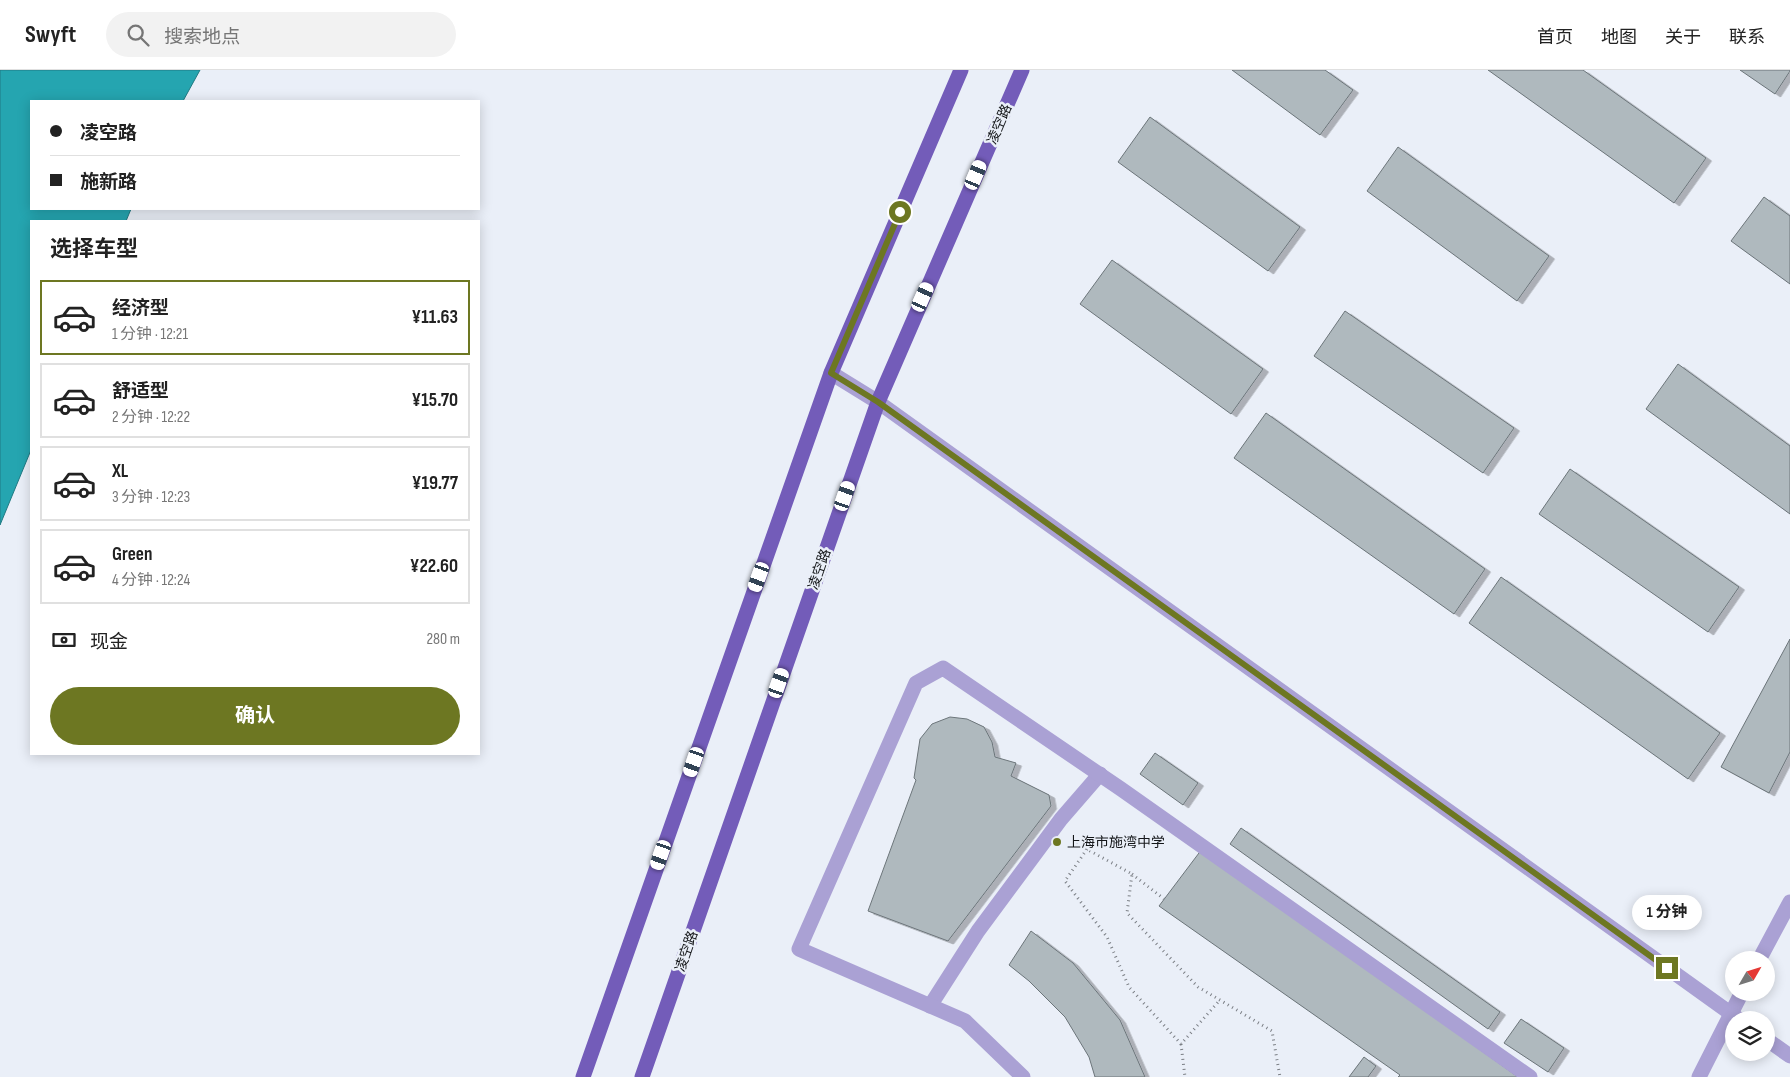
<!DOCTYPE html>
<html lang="zh">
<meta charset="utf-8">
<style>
body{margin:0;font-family:"Sofia Sans Condensed","Noto Sans SC",sans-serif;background:#f2f2f2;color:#222;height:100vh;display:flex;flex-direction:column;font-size:19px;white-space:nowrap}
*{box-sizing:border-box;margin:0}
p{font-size:16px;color:#767676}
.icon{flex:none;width:28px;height:28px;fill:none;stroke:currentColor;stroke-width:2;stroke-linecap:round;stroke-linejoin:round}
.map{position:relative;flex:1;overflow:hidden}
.side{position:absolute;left:30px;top:150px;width:450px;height:535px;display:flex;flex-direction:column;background:#fff;border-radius:0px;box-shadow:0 2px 12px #0003}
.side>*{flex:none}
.top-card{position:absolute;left:30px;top:30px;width:450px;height:110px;border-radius:0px;box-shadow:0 2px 12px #0003;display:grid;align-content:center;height:110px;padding:0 20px;background:#fff}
.needle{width:32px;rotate:51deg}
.tools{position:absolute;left:1725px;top:881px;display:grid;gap:10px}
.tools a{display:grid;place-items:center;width:50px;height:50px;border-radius:50%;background:#fff;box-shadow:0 2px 12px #0003;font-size:25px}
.end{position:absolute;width:22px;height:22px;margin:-11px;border:6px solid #6d7722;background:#fff;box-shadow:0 0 0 2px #fff}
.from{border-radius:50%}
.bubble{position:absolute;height:35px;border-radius:18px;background:#fff;box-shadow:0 2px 12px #0003;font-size:16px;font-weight:700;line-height:35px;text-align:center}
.car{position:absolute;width:15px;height:30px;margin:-15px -8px;border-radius:6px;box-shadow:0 0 4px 1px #0007;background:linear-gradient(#fff 24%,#345 0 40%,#fff 0 76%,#345 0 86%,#fff 0)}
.top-card b{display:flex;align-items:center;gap:18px;height:48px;font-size:19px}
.top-card b+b{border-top:1px solid #e0e0e0}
.top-card i{width:12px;height:12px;background:#222}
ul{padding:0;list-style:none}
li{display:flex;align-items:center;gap:15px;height:75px;margin:0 10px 8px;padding:0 10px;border:2px solid #e0e0e0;border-radius:0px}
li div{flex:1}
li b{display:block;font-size:19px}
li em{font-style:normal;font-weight:700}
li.on{border-color:#6d7722}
li>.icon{width:45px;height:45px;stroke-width:1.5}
h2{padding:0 20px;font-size:22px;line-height:60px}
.pay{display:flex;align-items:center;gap:12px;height:55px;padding:0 20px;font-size:19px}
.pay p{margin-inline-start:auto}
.action{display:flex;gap:10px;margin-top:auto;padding:10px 20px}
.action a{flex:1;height:58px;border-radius:30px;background:#6d7722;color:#fff;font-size:20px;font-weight:700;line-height:58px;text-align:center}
header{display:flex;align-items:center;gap:30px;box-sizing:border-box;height:70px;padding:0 25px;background:#fff;border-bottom:1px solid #e0e0e0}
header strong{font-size:24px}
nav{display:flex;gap:28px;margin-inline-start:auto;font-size:18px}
.search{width:350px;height:45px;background:#f2f2f2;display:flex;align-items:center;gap:12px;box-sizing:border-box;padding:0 18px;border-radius:28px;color:#767676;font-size:19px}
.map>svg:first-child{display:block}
.water{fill:#25a5b0;stroke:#207a83}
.building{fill:#afb9be;stroke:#6c757a;filter:url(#shadow)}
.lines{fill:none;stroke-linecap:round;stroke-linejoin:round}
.path{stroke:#7b7f85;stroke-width:3;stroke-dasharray:1 4;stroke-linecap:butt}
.minor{stroke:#aaa1d4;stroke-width:15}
.major{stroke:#735cb9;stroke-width:15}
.route{stroke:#6d7722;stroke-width:6}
.poi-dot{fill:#6d7722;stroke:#eaeff8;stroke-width:2}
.labels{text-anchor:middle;stroke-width:5;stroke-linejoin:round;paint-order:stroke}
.street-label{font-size:14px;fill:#141619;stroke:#eaeff8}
.poi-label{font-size:14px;fill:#141619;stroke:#eaeff8;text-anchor:start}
</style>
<header>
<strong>Swyft</strong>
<div class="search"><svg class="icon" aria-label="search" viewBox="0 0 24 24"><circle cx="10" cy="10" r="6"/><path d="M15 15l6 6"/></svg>搜索地点</div>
<nav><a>首页</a><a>地图</a><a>关于</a><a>联系</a></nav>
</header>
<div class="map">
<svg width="1790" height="1007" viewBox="0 0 1790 1007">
<defs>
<filter id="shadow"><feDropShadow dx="5.5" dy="3" stdDeviation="0" flood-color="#0004"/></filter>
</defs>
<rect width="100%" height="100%" fill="#eaeff8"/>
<polygon class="water" points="0,0 200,0 183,31 31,31 31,139 131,139 126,151 31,151 31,380 0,455"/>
<g class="building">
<polygon points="1232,0 1325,0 1353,20 1320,65"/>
<polygon points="1488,0 1583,0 1706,88 1674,133"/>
<polygon points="1740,0 1790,0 1790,1 1775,24"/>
<polygon points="1150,47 1300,157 1268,201 1118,92"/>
<polygon points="1398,77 1549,186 1517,231 1367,121"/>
<polygon points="1764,127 1790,146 1790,214 1731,171"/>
<polygon points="1112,190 1263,299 1231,344 1080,234"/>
<polygon points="1345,241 1514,358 1483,403 1314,286"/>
<polygon points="1678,294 1790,376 1790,444 1646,339"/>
<polygon points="1266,343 1485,499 1454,544 1234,388"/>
<polygon points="1570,399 1739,517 1708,562 1539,444"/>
<polygon points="1501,507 1720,663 1688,709 1469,553"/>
<polygon points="1790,569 1790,682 1769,723 1721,697"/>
<polygon points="950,647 967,649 984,657 992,672 995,687 1016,693 1011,706 1049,725 1051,736 948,871 868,841 916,710 914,708 920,669 932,654"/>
<polygon points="1155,683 1198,713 1183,735 1140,704"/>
<polygon points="1241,758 1500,942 1488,959 1230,774"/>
<polygon points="1202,779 1518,1007 1398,1007 1400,1005 1159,836"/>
<polygon points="1031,861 1073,893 1120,950 1145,1007 1095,1007 1089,987 1065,947 1029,911 1009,895"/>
<polygon points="1521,949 1564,978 1548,1002 1504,973"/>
<polygon points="1364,987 1376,996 1368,1007 1349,1007"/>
</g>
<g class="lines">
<g class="path">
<polyline points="1072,771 1132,804 1127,843 1198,917 1272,961 1280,1007"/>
<polyline points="1087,779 1065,811 1107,867 1129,917 1181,974 1220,930"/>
<polyline points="1132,804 1164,829"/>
<polyline points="1181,974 1185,1007"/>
</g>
<g class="minor">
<polyline points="831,303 878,332 1740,950"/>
<polyline points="1759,890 1790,832"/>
<polyline points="930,936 978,861 1061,749 1100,704"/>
<polyline points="1766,969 1790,986"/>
<polyline points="1023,1007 965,951 799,879 916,613 943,598 1121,719 1530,1007"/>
<polyline points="1699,1007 1742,922"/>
</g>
<g class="major">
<polyline points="583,1007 831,303 961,0"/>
<polyline points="642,1007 878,332 1022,0"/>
</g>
</g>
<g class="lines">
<polyline class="route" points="900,142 831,303 878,332 1667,898"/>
</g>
<circle class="poi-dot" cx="1057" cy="772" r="5"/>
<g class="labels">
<g class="street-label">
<text transform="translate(999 54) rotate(-67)" y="5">凌空路</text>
<text transform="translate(819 499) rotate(-71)" y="5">凌空路</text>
<text transform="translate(686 881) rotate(-71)" y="5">凌空路</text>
</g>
<g class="poi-label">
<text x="1067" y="777">上海市施湾中学</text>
</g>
</g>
</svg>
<div class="tools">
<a><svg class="needle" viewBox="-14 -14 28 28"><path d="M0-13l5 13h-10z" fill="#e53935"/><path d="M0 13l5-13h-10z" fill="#767676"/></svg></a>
<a><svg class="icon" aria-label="layers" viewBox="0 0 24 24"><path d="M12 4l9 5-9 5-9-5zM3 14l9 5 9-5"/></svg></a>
</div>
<i class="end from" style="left:900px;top:142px"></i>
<i class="end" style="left:1667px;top:898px"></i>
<div class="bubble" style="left:1632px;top:825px;width:70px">1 分钟</div>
<i class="car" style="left:976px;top:105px;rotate:23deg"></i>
<i class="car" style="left:923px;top:227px;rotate:24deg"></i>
<i class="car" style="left:845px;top:426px;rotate:19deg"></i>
<i class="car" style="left:759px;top:507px;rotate:200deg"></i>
<i class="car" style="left:779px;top:613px;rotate:19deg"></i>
<i class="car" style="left:694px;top:692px;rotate:199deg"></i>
<i class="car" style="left:661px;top:785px;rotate:199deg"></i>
<div class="top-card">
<b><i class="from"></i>凌空路</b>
<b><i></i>施新路</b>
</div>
<section class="side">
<h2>选择车型</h2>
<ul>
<li class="on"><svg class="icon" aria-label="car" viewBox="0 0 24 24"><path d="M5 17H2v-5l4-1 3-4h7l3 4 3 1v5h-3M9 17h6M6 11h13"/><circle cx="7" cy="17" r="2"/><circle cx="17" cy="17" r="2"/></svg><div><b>经济型</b><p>1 分钟 · 12:21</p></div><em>¥11.63</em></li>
<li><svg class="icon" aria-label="car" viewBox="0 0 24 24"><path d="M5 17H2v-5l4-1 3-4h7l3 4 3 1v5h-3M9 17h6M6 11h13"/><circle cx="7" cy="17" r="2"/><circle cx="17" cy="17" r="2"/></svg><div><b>舒适型</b><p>2 分钟 · 12:22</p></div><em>¥15.70</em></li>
<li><svg class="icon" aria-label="car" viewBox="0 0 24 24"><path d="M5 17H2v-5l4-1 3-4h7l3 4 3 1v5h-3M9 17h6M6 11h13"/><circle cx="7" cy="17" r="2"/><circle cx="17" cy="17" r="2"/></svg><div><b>XL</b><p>3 分钟 · 12:23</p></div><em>¥19.77</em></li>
<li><svg class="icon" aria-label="car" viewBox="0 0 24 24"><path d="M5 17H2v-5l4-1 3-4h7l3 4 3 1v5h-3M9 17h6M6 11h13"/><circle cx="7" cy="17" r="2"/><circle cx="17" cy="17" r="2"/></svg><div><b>Green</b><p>4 分钟 · 12:24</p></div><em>¥22.60</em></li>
</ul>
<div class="pay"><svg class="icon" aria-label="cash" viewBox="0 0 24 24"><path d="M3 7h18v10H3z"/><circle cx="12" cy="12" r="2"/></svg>现金<p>280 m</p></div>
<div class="action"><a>确认</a></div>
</section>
</div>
